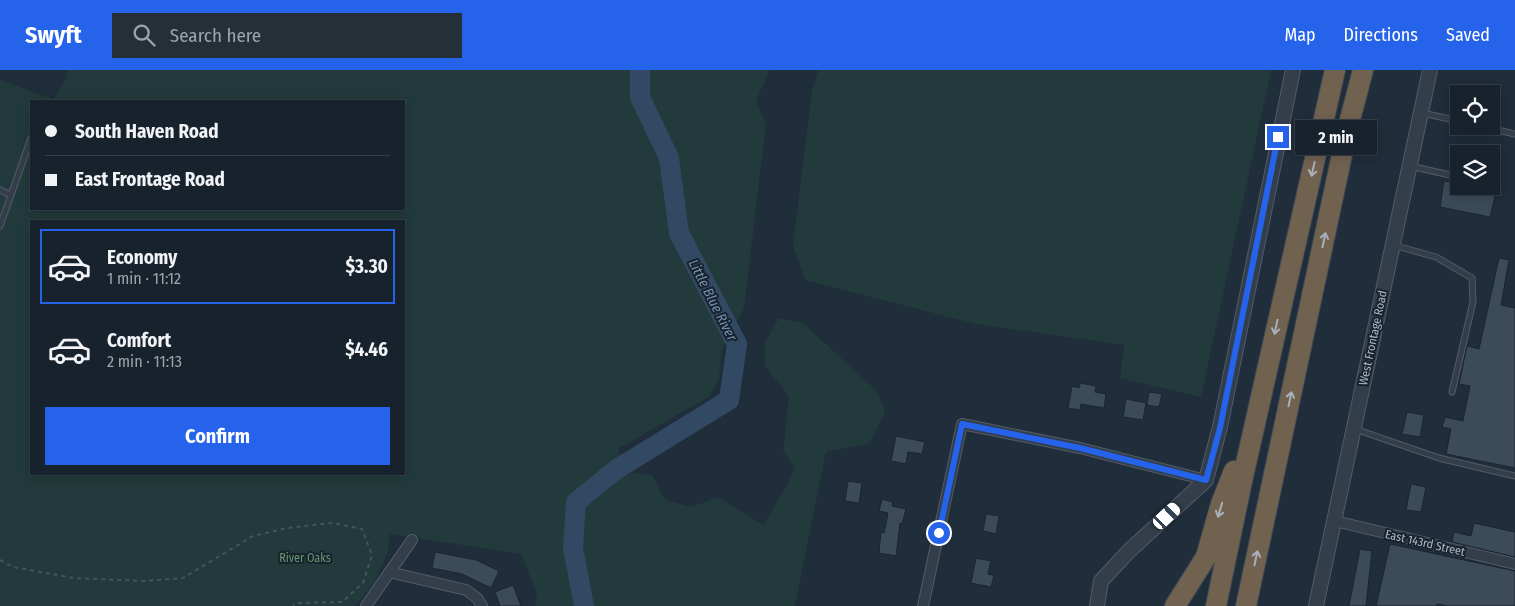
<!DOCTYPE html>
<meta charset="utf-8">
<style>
body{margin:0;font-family:"Fira Sans Condensed",sans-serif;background:#252f38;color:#f1f3f6;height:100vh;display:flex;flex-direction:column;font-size:19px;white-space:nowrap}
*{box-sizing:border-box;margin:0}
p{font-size:16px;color:#9fa4a9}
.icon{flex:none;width:28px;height:28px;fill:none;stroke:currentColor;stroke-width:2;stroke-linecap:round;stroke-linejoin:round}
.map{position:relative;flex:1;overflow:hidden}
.panel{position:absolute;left:30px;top:150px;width:375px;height:255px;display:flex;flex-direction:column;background:#18222c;border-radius:0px;box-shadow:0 2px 12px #0003,0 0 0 1px #363f48}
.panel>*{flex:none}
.top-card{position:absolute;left:30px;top:30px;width:375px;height:110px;border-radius:0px;box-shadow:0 2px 12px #0003,0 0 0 1px #363f48;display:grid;align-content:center;height:110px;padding:0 15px;background:#18222c}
.buttons{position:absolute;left:1450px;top:15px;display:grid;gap:10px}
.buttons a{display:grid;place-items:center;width:50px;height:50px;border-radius:0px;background:#18222c;box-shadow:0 2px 12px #0003,0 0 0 1px #363f48;font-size:25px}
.end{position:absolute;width:22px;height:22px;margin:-11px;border:6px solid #2563eb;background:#fff;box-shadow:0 0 0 2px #fff}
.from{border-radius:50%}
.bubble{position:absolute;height:35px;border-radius:0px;background:#18222c;box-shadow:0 2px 12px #0003,0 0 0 1px #363f48;font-size:16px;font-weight:700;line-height:35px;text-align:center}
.car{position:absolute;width:15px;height:30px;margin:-15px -8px;border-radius:6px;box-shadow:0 0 4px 1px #0007;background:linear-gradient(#fff 24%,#345 0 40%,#fff 0 76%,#345 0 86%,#fff 0)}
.top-card b{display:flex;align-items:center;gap:18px;height:48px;font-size:19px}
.top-card b+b{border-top:1px solid #363f48}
.top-card i{width:12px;height:12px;background:#f1f3f6}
ul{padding:9px 0 0;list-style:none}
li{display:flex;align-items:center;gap:15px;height:75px;margin:0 10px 8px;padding:0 5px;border:2px solid transparent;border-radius:0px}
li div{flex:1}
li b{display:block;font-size:19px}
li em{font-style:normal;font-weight:700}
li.selected{border-color:#2563eb}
li>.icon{width:45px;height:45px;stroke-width:1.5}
.action{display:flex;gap:10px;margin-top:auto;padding:10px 15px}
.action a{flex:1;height:58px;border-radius:0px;background:#2563eb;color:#fff;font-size:20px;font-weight:700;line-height:58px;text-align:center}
header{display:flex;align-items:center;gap:30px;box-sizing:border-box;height:70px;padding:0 25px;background:#2563eb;color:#fff}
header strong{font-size:24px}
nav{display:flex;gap:28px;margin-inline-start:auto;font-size:18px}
.search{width:350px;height:45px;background:#252f38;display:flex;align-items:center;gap:12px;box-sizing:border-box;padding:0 18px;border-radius:0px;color:#9fa4a9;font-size:19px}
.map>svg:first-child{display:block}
.green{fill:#223a3b;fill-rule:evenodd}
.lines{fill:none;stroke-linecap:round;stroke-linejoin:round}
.river{stroke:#324963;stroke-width:20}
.building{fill:#3c4b5a;stroke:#1b2531}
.service-casing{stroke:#515c68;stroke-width:7}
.minor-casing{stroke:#515c68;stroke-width:12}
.tertiary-casing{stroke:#515c68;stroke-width:16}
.motorway-casing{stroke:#3e4955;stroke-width:22}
.path{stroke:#3f5758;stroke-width:2;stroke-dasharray:4 4;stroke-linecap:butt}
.service{stroke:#343e4a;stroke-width:5}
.minor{stroke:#343e4a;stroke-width:10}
.tertiary{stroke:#343e4a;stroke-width:14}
.motorway{stroke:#716250;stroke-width:20}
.oneway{stroke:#a8b0bb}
.route{stroke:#2563eb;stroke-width:6}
.labels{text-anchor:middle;stroke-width:4;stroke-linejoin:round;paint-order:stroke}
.street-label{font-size:12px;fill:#aeb9c7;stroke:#19232f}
.park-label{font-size:12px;fill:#64996d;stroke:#19232f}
.water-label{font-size:14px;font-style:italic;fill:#7491b1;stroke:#19232f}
</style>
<header>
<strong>Swyft</strong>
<div class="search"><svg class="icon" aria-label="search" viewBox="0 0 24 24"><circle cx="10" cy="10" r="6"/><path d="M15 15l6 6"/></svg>Search here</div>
<nav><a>Map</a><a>Directions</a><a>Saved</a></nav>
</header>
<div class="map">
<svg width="1515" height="536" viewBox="0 0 1515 536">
<rect width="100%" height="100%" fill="#202d3a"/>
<g class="green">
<path d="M68 0H770L756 31 766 54 744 238 722 280 719 308 710 326 618 379 628 402 652 405 664 429 691 437 718 427 763 455 785 419 795 398 783 381 789 326 765 296V272L779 248 803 253 878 322 885 342 870 373 826 382 795 536H535L537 524 521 484 390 464 387 484 375 512 355 536H0V10L53 29 66 9ZM31 31H404V139H31ZM31 151H404V404H31Z"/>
<polygon points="818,0 1271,0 1201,327 1120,308 1124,275 976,254 805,210 793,176 812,21"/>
</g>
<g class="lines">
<polyline class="river" points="584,536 573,478 576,432 617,399 729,330 737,274 679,163 669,88 640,27 640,0"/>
</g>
<g class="building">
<polygon points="1444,111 1459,114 1459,116 1496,122 1490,147 1440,137"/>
<polygon points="1499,188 1509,190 1501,235 1515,238 1515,398 1446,384 1451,359 1442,357 1445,347 1463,351 1470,316 1459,314 1467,276 1479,279"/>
<polygon points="1080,313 1096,316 1095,322 1106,324 1104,338 1081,334 1080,340 1068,338 1072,316 1079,318"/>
<polygon points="1149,322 1162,324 1159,337 1147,335"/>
<polygon points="1126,329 1146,333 1143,350 1123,347"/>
<polygon points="1407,342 1424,345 1420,367 1402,364"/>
<polygon points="896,366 925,372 922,384 908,382 906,394 891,391"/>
<polygon points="848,411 862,413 859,433 845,431"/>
<polygon points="1411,414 1426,417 1421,442 1406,440"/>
<polygon points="882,429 893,432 892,436 906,439 902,454 900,453 896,486 879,483 881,462 884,463 888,443 879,441"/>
<polygon points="986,444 999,446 996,464 983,461"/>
<polygon points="1474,453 1515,462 1515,487 1452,472 1454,462 1471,466"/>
<polygon points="1390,474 1515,501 1515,536 1448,536 1437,534 1437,536 1376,536"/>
<polygon points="1360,479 1372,481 1366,536 1349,536"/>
<polygon points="435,482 476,490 499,501 491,518 462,504 432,498"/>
<polygon points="976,488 991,491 988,504 994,505 991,517 971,513"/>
<polygon points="513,515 521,536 500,536 495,522"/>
</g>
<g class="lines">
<g class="service-casing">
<g id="service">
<polyline points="1422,43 1459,51"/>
<polyline points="1480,56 1515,64"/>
<polyline points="1410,96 1459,107"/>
<polyline points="0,120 11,125 0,156"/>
<polyline points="11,125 31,68"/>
<polyline points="1393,175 1436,187 1472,208 1473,232 1452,322"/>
<polyline points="1355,359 1439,388 1515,406"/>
</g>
</g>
<g class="minor-casing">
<g id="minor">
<polyline points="1335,451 1515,494"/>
<polyline points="389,502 466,520 477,528 482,536"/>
<polyline points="366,536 412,470"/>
<polyline points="923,536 962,354 1080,378 1206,410"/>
</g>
</g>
<g class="tertiary-casing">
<g id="tertiary">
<polyline points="1097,536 1101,511 1129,481 1206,410 1220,357 1293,0"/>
<polyline points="1316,536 1430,0"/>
</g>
</g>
<g class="motorway-casing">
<g id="motorway">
<polyline points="1175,536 1206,487 1221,434 1234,401"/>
<polyline points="1216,536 1242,411 1335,0"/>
<polyline points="1246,536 1347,61 1363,0"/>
</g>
</g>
<polyline class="path" points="0,490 13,497 74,508 144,511 183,508 253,466 287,458 332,453 362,459 372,485 363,513 342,532 299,533 293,536"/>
<use href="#service" class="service"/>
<use href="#minor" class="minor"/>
<use href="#tertiary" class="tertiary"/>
<use href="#motorway" class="motorway"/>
</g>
<defs><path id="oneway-shaft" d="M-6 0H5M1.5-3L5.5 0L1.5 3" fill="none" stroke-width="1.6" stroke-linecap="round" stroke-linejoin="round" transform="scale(1.25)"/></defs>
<g class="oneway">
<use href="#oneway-shaft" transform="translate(1313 99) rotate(103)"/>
<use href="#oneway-shaft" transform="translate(1324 170) rotate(-78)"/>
<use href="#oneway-shaft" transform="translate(1276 257) rotate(102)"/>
<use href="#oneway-shaft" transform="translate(1290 329) rotate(-78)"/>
<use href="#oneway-shaft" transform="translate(1220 440) rotate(107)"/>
<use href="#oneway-shaft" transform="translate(1256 488) rotate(-78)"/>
</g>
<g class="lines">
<polyline class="route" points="939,463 962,354 1080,378 1206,410 1220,358 1278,67"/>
</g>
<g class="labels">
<g class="street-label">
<text transform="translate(1373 268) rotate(-78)" y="4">West Frontage Road</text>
<text transform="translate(1425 473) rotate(13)" y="4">East 143rd Street</text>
</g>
<g class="park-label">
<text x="305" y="492">River Oaks</text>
</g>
<g class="water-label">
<text transform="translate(713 230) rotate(63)" y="5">Little Blue River</text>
</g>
</g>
</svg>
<div class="buttons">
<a><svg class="icon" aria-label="locate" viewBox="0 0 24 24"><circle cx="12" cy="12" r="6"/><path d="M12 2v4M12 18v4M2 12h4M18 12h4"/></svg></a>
<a><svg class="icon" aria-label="layers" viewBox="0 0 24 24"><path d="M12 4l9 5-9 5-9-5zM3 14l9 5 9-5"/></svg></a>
</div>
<i class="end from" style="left:939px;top:463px"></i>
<i class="end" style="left:1278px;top:67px"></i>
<div class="bubble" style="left:1295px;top:50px;width:82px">2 min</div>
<i class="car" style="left:1167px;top:446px;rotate:47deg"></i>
<div class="top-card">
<b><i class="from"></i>South Haven Road</b>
<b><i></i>East Frontage Road</b>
</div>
<section class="panel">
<ul>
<li class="selected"><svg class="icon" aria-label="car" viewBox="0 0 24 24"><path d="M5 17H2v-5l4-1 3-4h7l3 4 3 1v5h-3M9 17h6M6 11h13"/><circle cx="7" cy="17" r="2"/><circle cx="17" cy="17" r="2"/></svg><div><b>Economy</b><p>1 min · 11:12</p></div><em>$3.30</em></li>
<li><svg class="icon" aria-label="car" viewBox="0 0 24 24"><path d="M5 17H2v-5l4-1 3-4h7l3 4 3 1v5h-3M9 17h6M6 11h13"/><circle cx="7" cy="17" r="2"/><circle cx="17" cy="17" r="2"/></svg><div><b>Comfort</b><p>2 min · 11:13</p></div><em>$4.46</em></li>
</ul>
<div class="action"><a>Confirm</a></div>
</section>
</div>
